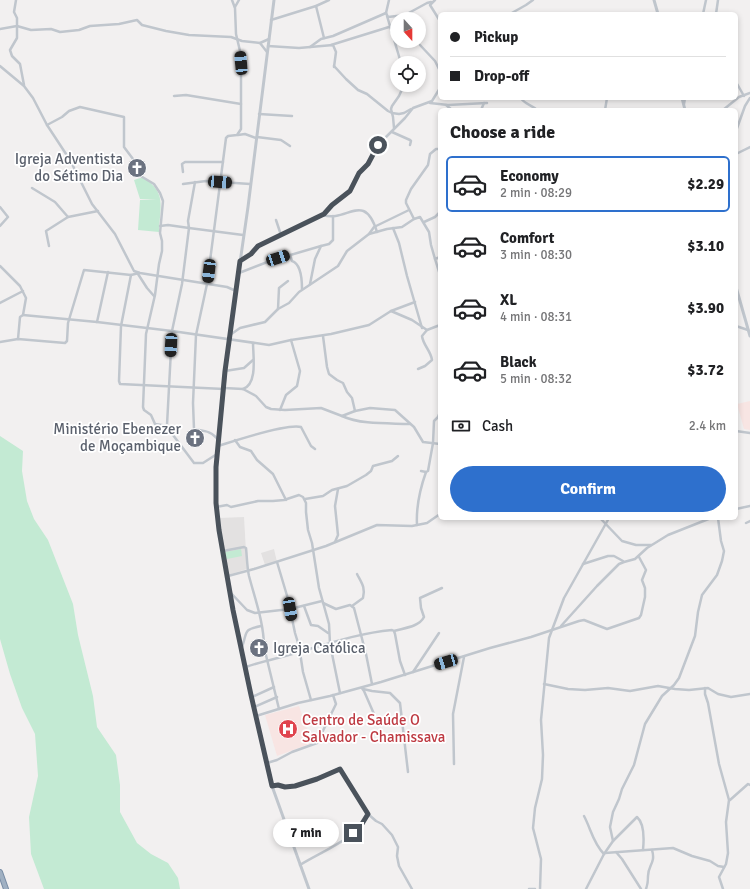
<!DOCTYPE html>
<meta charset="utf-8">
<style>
body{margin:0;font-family:Signika,sans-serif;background:#f2f2f2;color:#202124;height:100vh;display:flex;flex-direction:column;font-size:15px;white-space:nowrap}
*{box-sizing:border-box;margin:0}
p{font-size:13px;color:#757577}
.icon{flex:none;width:22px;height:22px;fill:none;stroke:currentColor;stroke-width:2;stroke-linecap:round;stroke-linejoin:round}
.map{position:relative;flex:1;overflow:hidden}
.sheet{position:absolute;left:438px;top:108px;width:300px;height:412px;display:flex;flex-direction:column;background:#fff;border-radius:6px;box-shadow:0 2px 6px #0003}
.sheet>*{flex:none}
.hud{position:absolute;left:438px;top:12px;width:300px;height:88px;border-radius:6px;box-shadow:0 2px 6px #0003;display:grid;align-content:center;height:88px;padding:0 12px;background:#fff}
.needle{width:26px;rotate:159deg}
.fabs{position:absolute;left:390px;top:12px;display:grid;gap:8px}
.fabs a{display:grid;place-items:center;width:36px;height:36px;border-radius:50%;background:#fff;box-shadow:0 2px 6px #0003;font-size:20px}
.end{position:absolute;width:18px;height:18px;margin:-9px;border:5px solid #4a525b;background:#fff;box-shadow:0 0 0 2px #fff}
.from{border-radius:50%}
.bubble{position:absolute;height:28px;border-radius:14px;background:#fff;box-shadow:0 2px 6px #0003;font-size:13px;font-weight:700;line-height:28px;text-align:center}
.car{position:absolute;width:12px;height:24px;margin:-12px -6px;border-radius:5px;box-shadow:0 0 3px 1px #0007;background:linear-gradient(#222 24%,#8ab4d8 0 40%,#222 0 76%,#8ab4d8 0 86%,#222 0)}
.hud b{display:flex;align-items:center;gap:14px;height:38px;font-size:15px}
.hud b+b{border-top:1px solid #e0e0e0}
.hud i{width:10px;height:10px;background:#202124}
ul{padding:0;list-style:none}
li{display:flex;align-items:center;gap:12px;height:56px;margin:0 8px 6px;padding:0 4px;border:2px solid transparent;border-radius:6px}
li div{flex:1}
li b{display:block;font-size:15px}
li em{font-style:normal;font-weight:700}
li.on{border-color:#2e70cd}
li>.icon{width:36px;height:36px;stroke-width:1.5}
h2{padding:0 12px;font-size:18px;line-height:48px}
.pay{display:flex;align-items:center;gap:10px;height:44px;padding:0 12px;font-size:15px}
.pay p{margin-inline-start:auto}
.cta{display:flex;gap:8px;margin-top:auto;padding:8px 12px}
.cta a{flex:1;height:46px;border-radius:24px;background:#2e70cd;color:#fff;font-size:16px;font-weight:700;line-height:46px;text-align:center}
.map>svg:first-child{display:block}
.education{fill:#e3e1e1}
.medical{fill:#f8e5e3}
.green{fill:#c3ead3}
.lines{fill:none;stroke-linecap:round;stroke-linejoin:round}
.trunk-casing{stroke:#788ca4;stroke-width:6}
.minor{stroke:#c0c6cd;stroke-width:2.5}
.tertiary{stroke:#c0c6cd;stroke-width:3}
.trunk{stroke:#a0b0c2;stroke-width:4}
.route{stroke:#4a525b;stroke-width:5}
.labels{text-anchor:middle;stroke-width:3.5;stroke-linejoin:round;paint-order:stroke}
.worship-label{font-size:15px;fill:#5b616d;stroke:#fff;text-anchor:end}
.health-label{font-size:15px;fill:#be3a42;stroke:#fff;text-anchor:start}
</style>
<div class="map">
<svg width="750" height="889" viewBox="0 0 750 889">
<rect width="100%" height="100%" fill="#f2f0f0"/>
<g class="education">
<polygon points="244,517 247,569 228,575 219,518"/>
<polygon points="274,549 277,562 265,565 261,553"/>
</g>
<g class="medical">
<polygon points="750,401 750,430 744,429 737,404"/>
<polygon points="299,706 312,743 277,756 265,715"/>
</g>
<g class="green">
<path d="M143 177C167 193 160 206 159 232L138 230 140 200H157L140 199 134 180Z"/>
<polygon points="0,436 23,451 22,471 27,501 34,519 48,540 73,604 78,635 93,696 97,727 116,755 120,785 120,812 137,843 151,854 168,863 178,878 180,889 44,889 31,854 29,817 38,776 35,734 22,708 10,674 0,639"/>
<polygon points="241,549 242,556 227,559 225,552"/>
</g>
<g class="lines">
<g class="trunk-casing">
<polyline id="trunk" points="0,872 6,889"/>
</g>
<g class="minor">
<polyline points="16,0 14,12 17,18 17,38 10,50 12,56 20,64 24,85"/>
<polyline points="435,0 430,5 440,21"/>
<polyline points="316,6 324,38"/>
<polyline points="235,7 239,0"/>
<polyline points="386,13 388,17 405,15 427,3 431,2"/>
<polyline points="386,13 389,0"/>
<polyline points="510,14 526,5 533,0"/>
<polyline points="703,14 706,0"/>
<polyline points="716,14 718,0"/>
<polyline points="387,16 401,63"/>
<polyline points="271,20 316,6 329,0"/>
<polyline points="0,29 17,26 31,30 51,29 60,32 79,30 90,26 119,24 137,20 142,25 166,31 189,35 231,37 242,41 260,43 269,39"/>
<polyline points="260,43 267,52"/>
<polyline points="331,45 389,27"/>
<polyline points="420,45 435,61 440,71"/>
<polyline points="268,46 299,48 333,45 336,52 334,67"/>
<polyline points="310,47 321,39 333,36 386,13"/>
<polyline points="0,66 24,86 33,98 47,125 70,160 92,204 115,234 134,271 140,273 227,287 236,291"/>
<polyline points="334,66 346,79 358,90 367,94 388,111 392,113 399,114 404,113 411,109"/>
<polyline points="736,82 744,96"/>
<polyline points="174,96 186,95 241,104"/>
<path d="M521 98C524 104 532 105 537 110"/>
<polyline points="430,103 448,105 487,103"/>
<polyline points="684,104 685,98"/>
<polyline points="446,105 452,110"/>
<polyline points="481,110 484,103"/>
<polyline points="605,110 607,98"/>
<polyline points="723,110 739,97 750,93"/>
<polyline points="259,114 292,116"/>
<polyline points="47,125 62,117 69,111 80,107 124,117 124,147 133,159 134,172 154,184 160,193 163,201 160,233 162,241 162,251 159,264 155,295 146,334 143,407 144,410 151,415 155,424 168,426"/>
<polyline points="394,128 393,117 391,109 392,106 399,96 404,85"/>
<polyline points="736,131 745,106 750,98"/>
<polyline points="392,132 410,140 411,141 410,145"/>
<polyline points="238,135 245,134 256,138"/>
<polyline points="257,137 281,140 290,146"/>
<polyline points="736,154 750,147"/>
<polyline points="183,172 182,164 185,162 223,162"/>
<polyline points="183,184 206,181 250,184"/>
<polyline points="32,188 55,202 68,217 98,211"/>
<polyline points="0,207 8,217 0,226"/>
<path d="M323 215C347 223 364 190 377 232"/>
<polyline points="414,219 406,203 406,200 411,189 428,165 430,154 436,149 440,149"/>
<polyline points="276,220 281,235"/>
<polyline points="424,222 435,217 440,212"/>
<polyline points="160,226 168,225 189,228 188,221 195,182"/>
<polyline points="393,228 399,243 407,276 422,328"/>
<polyline points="369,234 374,227 409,210"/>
<polyline points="49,246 46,231 68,217"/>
<path d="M290 255 292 261C301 264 302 281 302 289"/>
<polyline points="440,257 435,259 440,275"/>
<polyline points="240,261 251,254 258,246 324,214 331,205 350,191 359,173 368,164 378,145 405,118 413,108 432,101 440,88"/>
<polyline points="0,266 20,286 26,298 23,315 20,317 18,339"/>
<polyline points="108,272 97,322 172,331 269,345 291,340 331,334 369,325 391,311 412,320 427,330 440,325"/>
<polyline points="239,273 270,261 321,246"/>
<polyline points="138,274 147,288 154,296"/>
<polyline points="131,275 121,326 119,381 120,384 224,389"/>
<polyline points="310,284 315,259 321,246 329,244 333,240 333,216"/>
<polyline points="0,303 23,291"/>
<polyline points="278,309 279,288 288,281"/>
<polyline points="391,311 415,302"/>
<polyline points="23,315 97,322"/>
<polyline points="736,326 748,330"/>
<polyline points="230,335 240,328 265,322 278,309 289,303 299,292 338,266 347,251 369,234 387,229 402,227 414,219 420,217 429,232 431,245 435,259"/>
<polyline points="323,336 327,367 329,374 337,380 343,383 347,392 352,398 355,411"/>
<polyline points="0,342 18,339 65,343 67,341 68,323 84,270 131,275 139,273"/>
<path d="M418 369 425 366 432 360C431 351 423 345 422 336L427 330"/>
<polyline points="225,371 244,368 253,360"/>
<polyline points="224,388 243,389 256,396 266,407 271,409 285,410 321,408 342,416 355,411 370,408 395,410 414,427 423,442 440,444"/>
<path d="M243 389C258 384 253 355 253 343"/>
<polyline points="280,410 286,395 297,386 300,371 291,340"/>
<path d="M342 416C361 425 390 423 410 424"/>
<polyline points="736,431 750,433"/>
<polyline points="235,440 240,447 251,451 257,460 273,474 286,500"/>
<path d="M219 441C212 431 205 431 194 429L193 403 196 335 207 284 226 138 228 136 237 135 241 129V63L240 51 236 34 235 8 232 0"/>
<polyline points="433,443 434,421 438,417 440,412"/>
<path d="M218 446C234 441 287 423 301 427L311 446 315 449"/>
<polyline points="217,454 203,463 194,463 173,435 167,425 172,331 182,284 189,228 243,235"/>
<polyline points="421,471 426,472 428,471 433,443"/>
<polyline points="305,499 323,496 332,490 347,486 366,475 371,471 373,466 392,461 398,456"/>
<polyline points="216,507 227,505 231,507 258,501 273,501 284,500 299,495 303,497 306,503 306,512 308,530 312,543 319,588 329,624 330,644 340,693"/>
<polyline points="736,509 750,506"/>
<polyline points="600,518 622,541 636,545 651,545"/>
<polyline points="746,523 750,521"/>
<path d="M417 525C416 507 420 489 426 472"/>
<polyline points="335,542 338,535 335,506 338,489"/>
<path d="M223 551 244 547 246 548C247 557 247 567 249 576 255 599 264 623 264 647L279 709"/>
<polyline points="277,562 288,599 295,633 299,646 303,672 311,700"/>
<polyline points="583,564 608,556 614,556 623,561"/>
<polyline points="228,576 254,569 326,546 377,525 412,526 427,523 440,514"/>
<polyline points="230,592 247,610 255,613 290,609 322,601"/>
<polyline points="323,603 336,609 350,605 354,608 366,654 372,684"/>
<polyline points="304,606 311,625 318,626 328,633"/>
<path d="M352 606 363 598C366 588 361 582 357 574"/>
<polyline points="561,626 597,586 619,564 624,562 635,559 647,548 668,535 711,518"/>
<path d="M394 631C404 628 419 627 424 617L421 608 420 598 442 588"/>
<path d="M242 647C248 631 242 630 261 626"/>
<path d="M246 667C263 661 279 658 296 653 327 644 359 633 392 630L394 631 395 634 400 661 405 675"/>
<polyline points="413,672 439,633"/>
<polyline points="544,684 568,689 585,690 608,688 630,691 658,686 675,689 689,690 708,688 718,694 731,697 750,694"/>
<polyline points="362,688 364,691 374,714"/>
<polyline points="705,688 705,694 708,703 719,764 729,800 726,822 728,853 726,864 719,877 723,889"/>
<polyline points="363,689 372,691 390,693 400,703 408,772"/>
<polyline points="252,697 274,687"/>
<polyline points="254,707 277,697"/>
<polyline points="256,716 298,703 330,696 381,682 490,648 531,637 579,621 584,620 607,629 639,618 641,615 645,597 645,588 642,580 646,570 639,557"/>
<polyline points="267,763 277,760 292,752 317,743 336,704 333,695"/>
<polyline points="454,764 453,714 464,657"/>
<path d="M272 786C279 785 282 787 288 787 305 786 323 776 338 769L342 770 349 785 354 791 368 814 376 821 382 824 392 835 398 847 397 856 399 866 412 889"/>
<polyline points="730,800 748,784 750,785"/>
<path d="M584 816C591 829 593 843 604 854"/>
<polyline points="613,841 610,827 613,812 619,799 622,789 634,765 645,724 662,696 674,685 679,678 695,636 698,612 702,595 717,575 722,561 724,551 721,541 718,518"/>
<polyline points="616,852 622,859 641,889"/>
<polyline points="605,853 673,848 692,856 710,861 718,866 724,867"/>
<path d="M300 865C324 850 355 840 368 814"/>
<polyline points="529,889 535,889"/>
<polyline points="540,889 541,859 533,828 535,808 542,779 543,755 541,720 549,638 564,598 609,518"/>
<path d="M586 889 604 854 613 841 637 817C645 824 644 840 643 850"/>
<path d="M646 889C648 884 648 881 648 876 648 865 656 863 652 850"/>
</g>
<g class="tertiary">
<polyline points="274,0 248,207 229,339 216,467 216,503 219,530 233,610 251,695 272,786 309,889"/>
<polyline points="654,0 658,14"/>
<polyline points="682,98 685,110"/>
<polyline points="736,287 750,336"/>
</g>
<use href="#trunk" class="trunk"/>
</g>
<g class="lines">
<polyline class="route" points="353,833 360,827 368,814 340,769 317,779 295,786 285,787 278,785 272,786 251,695 233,610 219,530 216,503 216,467 225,371 240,261 251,254 258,246 324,214 332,205 350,191 359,173 368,164 378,145"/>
</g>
<defs>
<g id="church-disc" transform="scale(1)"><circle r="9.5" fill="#6b7280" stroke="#fff"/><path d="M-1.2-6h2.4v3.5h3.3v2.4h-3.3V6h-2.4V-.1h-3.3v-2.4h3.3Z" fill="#fff"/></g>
<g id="hospital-disc" transform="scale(1)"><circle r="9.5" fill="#e0444e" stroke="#fff"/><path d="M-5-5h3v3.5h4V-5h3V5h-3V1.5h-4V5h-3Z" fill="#fff"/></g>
</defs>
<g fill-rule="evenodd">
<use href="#church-disc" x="137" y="168"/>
<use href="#church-disc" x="195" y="438"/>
<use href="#church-disc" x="259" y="648"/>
<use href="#hospital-disc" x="288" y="729"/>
</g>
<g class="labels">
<g class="worship-label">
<text x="123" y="164">Igreja Adventista<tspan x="123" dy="17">do Sétimo Dia</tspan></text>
<text x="181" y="434">Ministério Ebenezer<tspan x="181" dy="17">de Moçambique</tspan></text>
<text x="273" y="653" text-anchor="start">Igreja Católica</text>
</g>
<g class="health-label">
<text x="302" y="725">Centro de Saúde O<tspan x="302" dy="17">Salvador - Chamissava</tspan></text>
</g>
</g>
</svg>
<div class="fabs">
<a><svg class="needle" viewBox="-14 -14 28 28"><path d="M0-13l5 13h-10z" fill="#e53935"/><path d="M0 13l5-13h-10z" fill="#757577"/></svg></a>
<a><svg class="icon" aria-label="locate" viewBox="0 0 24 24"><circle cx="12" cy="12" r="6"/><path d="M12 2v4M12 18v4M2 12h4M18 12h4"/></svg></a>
</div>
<i class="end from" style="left:378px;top:145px"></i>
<i class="end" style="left:353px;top:833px"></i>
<div class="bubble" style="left:273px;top:819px;width:66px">7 min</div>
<i class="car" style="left:241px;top:63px;rotate:355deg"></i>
<i class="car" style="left:220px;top:182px;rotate:94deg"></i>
<i class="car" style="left:278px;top:258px;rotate:72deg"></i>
<i class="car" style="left:209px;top:271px;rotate:187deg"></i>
<i class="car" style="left:171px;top:345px;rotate:183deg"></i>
<i class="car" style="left:290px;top:609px;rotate:170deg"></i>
<i class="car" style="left:446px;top:662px;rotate:254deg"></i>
<div class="hud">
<b><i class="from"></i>Pickup</b>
<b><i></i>Drop-off</b>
</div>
<section class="sheet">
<h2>Choose a ride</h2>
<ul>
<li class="on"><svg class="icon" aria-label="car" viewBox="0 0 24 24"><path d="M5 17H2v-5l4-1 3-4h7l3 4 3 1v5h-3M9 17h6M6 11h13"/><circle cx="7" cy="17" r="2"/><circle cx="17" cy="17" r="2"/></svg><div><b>Economy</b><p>2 min · 08:29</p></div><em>$2.29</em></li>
<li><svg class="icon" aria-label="car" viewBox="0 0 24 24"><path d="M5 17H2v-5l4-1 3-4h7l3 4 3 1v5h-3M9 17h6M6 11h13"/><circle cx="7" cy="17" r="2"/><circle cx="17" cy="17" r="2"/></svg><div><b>Comfort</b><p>3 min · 08:30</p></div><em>$3.10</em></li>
<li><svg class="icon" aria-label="car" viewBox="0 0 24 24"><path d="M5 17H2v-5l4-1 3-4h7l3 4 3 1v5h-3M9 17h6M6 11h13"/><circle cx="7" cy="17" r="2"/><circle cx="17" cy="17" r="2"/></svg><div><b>XL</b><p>4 min · 08:31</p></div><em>$3.90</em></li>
<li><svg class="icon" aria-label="car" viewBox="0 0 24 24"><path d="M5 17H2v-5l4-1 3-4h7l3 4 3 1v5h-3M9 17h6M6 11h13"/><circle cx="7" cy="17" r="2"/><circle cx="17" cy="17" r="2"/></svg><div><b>Black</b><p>5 min · 08:32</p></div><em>$3.72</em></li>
</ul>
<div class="pay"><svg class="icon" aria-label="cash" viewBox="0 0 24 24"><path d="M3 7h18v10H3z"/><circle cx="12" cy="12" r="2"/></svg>Cash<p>2.4 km</p></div>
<div class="cta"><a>Confirm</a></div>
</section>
</div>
